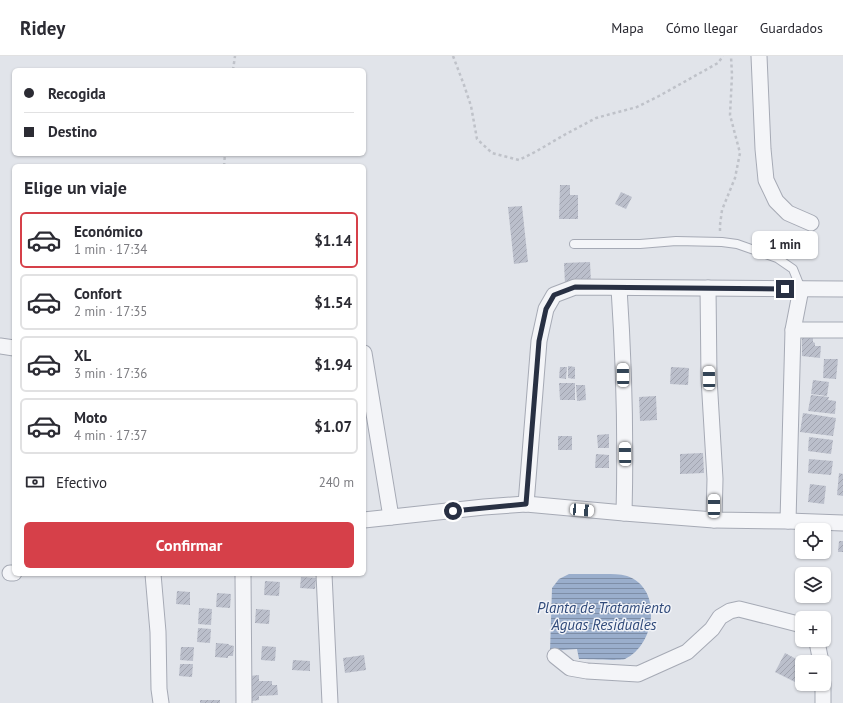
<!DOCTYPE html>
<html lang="es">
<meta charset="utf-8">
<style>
body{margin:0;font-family:"PT Sans",sans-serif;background:#f2f2f3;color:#2b2b33;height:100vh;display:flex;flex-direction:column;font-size:15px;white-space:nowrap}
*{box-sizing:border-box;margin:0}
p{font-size:13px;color:#7c7c81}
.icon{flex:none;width:22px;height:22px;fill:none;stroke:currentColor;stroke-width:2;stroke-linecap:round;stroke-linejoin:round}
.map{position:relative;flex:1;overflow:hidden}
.side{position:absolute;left:12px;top:108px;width:354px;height:412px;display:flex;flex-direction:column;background:#fff;border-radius:6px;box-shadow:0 1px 3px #0004}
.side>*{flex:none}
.top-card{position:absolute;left:12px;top:12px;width:354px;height:88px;border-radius:6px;box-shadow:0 1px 3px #0004;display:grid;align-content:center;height:88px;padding:0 12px;background:#fff}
.fabs{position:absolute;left:795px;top:467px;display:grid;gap:8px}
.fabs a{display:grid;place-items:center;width:36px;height:36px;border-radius:6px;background:#fff;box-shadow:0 1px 3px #0004;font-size:20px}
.end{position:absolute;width:18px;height:18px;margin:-9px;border:5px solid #283043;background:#fff;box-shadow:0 0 0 2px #fff}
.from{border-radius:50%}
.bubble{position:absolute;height:28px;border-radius:6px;background:#fff;box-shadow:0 1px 3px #0004;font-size:13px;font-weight:600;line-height:28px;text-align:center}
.car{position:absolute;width:12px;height:24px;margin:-12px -6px;border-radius:5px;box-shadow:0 0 3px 1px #0007;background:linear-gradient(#fff 24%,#345 0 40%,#fff 0 76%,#345 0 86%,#fff 0)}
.top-card b{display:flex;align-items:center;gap:14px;height:38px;font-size:15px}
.top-card b+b{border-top:1px solid #e1e1e2}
.top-card i{width:10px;height:10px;background:#2b2b33}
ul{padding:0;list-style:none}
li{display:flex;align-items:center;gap:12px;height:56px;margin:0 8px 6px;padding:0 4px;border:2px solid #e1e1e2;border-radius:6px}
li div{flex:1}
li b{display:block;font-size:15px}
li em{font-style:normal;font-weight:600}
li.active{border-color:#d64049}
li>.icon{width:36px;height:36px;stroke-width:1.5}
h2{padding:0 12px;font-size:18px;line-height:48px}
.pay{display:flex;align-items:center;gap:10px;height:44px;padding:0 12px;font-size:15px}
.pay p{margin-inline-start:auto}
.cta{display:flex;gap:8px;margin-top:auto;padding:8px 12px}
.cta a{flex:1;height:46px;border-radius:6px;background:#d64049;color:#fff;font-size:16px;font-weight:600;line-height:46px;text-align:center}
header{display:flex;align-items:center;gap:24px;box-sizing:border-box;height:56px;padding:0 20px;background:#fff;border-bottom:1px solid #e1e1e2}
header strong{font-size:19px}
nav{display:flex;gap:22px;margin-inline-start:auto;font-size:14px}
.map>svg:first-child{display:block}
.water{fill:url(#water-rules)}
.building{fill:url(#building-hatch)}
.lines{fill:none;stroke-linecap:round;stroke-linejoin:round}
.service-casing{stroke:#a6aab5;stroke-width:10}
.minor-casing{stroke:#a6aab5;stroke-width:17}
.path{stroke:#bfc2c9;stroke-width:2.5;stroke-dasharray:3 3;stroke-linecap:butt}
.service{stroke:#f4f5f8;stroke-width:8}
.minor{stroke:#f4f5f8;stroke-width:15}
.route{stroke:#283043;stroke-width:5}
.labels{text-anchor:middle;stroke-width:3;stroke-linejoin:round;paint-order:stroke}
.water-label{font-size:15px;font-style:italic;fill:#304a7a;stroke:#f1f3f8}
</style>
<header>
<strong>Ridey</strong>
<nav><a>Mapa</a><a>Cómo llegar</a><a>Guardados</a></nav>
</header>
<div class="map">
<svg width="843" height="647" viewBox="0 0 843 647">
<defs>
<pattern id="water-rules" width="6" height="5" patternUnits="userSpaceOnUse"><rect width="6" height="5" fill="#9aaecc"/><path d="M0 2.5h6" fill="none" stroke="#7e8ea7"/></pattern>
<pattern id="building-hatch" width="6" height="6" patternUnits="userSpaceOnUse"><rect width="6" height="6" fill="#bbbfcb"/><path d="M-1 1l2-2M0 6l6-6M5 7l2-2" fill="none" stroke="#a1a4b0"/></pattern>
</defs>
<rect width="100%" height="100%" fill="#e1e4ea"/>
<path class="water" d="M569 518C581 518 593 518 605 518 612 518 620 518 627 520 663 532 656 589 625 603 619 605 587 603 579 603L577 593 550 595 552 532 559 523Z"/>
<g class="building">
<polygon points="560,129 570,129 570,139 578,139 578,163 559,163"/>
<polygon points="621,136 632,141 626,153 615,148"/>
<polygon points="522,150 528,206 514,208 508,151"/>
<polygon points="590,206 591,227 565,228 564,207"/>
<polygon points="802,281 813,282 813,286 815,287 815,290 821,290 820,302 802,300"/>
<polygon points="824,303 838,303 836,323 823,322"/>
<polygon points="568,310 575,311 575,323 568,322"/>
<polygon points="560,311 567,311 566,323 559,322"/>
<polygon points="671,311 689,312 688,329 670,328"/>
<polygon points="813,324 829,326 827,340 811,338"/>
<polygon points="559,327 575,327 575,344 560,344"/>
<polygon points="576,329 585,329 586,344 577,345"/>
<polygon points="811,339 829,341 828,344 836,345 835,358 808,355"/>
<polygon points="656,340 657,364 640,365 639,341"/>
<polygon points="803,357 836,362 833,380 800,376"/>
<polygon points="609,378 609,392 598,392 597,379"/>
<rect x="558" y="380" width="14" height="14"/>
<polygon points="809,381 833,384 831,398 808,395"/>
<polygon points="703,397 704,417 680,418 680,398"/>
<polygon points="596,398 609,399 609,412 595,412"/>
<polygon points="809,403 833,405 831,419 808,417"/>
<polygon points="839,417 843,418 843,440 837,439"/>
<polygon points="810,428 826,430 824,448 808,446"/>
<polygon points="839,485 843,485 843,496 838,496"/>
<polygon points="301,521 316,522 315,533 300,532"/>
<polygon points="265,525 280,526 279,540 264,539"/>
<polygon points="177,535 190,536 190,549 176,548"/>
<polygon points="217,537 231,538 230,552 216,551"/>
<polygon points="199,552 212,553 211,569 198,568"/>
<polygon points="256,553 270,554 269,568 255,567"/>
<polygon points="198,572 211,573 210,587 197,586"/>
<polygon points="216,587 229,588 229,589 234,590 233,600 228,600 228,602 215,601"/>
<polygon points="262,590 276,591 275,605 261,604"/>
<polygon points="181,591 194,591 193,605 180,604"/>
<polygon points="785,597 802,606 802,612 795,626 775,616"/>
<polygon points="364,599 366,614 345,617 343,602"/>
<polygon points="293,604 310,605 310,615 292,614"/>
<polygon points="180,608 193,608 192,621 179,620"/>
<polygon points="259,619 259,625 272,625 272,629 277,629 278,639 259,640 259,644 252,645 250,620"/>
<rect x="200" y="644" width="20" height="3"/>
</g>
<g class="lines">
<g class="service-casing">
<polyline id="service" points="574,188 640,188 676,185 722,186 737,188 777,202 793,213 801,233"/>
</g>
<g class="minor-casing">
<g id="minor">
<polyline points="759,0 763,93 766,124 776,145 788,157 811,167"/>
<path d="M619 232C624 307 626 382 624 457"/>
<polyline points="708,232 709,322 715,423 714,464"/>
<polyline points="793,274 843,274"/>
<polyline points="0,290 14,292"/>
<polyline points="364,297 391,461"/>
<polyline points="526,448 539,285 546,253 554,239 575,231 843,233"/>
<polyline points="364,464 484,451 526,448 624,457 714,464 788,465 843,467"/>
<polyline points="788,465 793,274 801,233"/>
<polyline points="10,517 14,517"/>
<polyline points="153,518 158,576 159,633 161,647"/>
<polyline points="243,518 244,647"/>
<polyline points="324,518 330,647"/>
<polyline points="815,584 817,586 821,606"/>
<polyline points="555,600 570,612 587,615 638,618 687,596 712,573 720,561 730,555 739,553 798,568 802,571"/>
<polyline points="823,628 823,647"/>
</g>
</g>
<g class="path">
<polyline points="453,0 464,29 471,50 477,83 492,97 519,104 535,96 566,78 596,62 637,51 659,40 718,7 723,0"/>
<polyline points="233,14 235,0"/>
<polyline points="224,110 225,98"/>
<polyline points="720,175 720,169 722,154 735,122 740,97 730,59 732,19 731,0"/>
</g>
<use href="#service" class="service"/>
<use href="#minor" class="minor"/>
</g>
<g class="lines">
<polyline class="route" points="453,455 526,448 539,285 546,253 554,239 575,231 785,233"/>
</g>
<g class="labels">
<g class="water-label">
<text x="604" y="557">Planta de Tratamiento<tspan x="604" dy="17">Aguas Residuales</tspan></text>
</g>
</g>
</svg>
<div class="fabs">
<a><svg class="icon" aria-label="locate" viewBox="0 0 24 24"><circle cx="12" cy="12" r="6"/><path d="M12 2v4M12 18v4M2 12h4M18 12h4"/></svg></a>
<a><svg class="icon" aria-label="layers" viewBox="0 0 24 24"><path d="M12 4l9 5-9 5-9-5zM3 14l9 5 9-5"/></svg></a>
<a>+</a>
<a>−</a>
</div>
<i class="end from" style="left:453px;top:455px"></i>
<i class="end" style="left:785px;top:233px"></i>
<div class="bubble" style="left:752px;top:175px;width:66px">1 min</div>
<i class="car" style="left:623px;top:319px;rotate:359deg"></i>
<i class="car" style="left:709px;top:322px;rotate:359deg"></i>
<i class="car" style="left:625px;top:398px;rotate:359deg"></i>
<i class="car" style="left:714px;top:450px;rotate:0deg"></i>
<i class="car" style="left:582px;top:454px;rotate:95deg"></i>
<div class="top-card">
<b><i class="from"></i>Recogida</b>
<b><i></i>Destino</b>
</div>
<section class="side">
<h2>Elige un viaje</h2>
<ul>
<li class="active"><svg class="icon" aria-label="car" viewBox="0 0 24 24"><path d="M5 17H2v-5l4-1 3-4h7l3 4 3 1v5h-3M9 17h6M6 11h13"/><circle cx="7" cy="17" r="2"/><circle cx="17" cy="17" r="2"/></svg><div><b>Económico</b><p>1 min · 17:34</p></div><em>$1.14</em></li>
<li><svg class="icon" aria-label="car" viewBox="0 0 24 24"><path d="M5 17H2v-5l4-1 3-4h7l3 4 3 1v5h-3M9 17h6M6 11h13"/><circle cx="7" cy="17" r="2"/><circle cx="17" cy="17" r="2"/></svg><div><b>Confort</b><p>2 min · 17:35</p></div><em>$1.54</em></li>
<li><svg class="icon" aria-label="car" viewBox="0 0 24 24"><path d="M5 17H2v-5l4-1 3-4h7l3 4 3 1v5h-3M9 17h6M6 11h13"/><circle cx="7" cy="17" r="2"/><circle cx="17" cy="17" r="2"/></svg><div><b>XL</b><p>3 min · 17:36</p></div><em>$1.94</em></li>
<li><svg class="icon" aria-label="car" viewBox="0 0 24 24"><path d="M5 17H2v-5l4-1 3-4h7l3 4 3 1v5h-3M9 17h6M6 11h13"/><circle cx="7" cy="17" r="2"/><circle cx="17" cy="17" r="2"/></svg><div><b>Moto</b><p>4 min · 17:37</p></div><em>$1.07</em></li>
</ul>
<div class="pay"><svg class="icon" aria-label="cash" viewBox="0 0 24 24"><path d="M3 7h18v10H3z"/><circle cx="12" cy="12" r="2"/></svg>Efectivo<p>240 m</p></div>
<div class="cta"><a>Confirmar</a></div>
</section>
</div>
